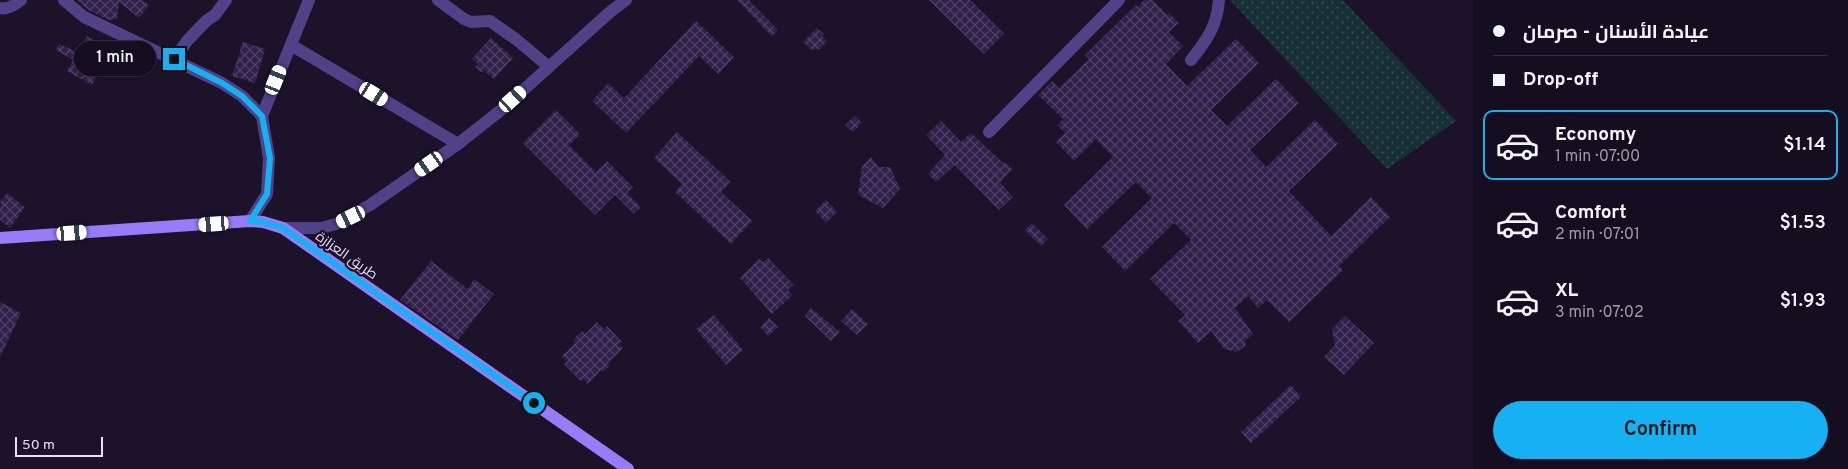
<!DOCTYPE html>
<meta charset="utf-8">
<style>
body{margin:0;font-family:Overpass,Cairo,sans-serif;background:#221c2d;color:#f1f3f6;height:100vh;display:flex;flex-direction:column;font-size:19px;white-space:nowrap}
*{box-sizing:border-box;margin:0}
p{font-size:16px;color:#9d9ca5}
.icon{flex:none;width:28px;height:28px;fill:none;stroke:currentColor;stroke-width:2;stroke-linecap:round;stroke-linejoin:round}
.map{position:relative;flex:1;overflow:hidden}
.panel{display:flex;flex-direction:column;background:#150e20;width:375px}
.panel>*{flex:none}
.hud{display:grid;align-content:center;height:110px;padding:0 20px;background:#150e20}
.scale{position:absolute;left:15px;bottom:12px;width:88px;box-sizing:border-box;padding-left:5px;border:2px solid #e8dffd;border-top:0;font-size:14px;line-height:18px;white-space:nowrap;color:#e8dffd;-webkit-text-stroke:4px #1c132b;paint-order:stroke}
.end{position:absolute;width:22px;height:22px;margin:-11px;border:6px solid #15b1f3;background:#111;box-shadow:0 0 0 2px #111}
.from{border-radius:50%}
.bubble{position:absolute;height:35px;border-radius:18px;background:#150e20;box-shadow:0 1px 4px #0004,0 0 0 1px #342e3e;font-size:16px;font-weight:600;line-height:35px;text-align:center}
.car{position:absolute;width:15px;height:30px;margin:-15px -8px;border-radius:6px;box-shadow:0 0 4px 1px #0007;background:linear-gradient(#fff 24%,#345 0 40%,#fff 0 76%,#345 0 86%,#fff 0)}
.hud b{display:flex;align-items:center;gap:18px;height:48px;font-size:19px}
.hud b+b{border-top:1px solid #342e3e}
.hud i{width:12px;height:12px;background:#f1f3f6}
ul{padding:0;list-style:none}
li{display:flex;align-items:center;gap:15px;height:70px;margin:0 10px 8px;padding:0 10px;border:2px solid transparent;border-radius:10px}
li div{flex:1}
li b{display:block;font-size:19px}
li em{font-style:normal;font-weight:600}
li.selected{border-color:#15b1f3}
li>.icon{width:45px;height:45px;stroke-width:1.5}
.button{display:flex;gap:10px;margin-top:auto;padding:10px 20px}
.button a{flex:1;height:58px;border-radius:30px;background:#15b1f3;color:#111;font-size:20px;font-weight:600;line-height:58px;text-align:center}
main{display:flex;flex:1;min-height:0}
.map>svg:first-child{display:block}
.garden{fill:url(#garden-dots)}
.building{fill:url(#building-cross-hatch)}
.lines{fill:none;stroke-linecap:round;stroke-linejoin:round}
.street{stroke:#514187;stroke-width:12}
.secondary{stroke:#977bf8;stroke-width:12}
.route{stroke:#15b1f3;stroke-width:6}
.labels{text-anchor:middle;stroke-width:4.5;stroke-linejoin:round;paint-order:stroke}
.street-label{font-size:14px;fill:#e8dffd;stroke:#1c132b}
</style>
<main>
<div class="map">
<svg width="1473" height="469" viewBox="0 0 1473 469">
<defs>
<pattern id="garden-dots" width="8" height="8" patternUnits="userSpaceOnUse" patternTransform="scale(1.25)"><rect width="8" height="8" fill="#163035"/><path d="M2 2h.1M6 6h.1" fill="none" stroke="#384e53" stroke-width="1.8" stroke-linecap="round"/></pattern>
<pattern id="building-cross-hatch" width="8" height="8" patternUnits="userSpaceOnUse" patternTransform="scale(1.25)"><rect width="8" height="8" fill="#31204b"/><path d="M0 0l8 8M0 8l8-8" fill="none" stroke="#4f4066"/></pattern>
</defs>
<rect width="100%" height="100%" fill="#1c132b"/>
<polygon class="garden" points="1230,0 1343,0 1456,121 1387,169"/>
<g class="building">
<polygon points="77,0 142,0 149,5 139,18 119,2 117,19 109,20 88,10"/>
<polygon points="737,0 749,0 778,30 772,37"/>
<polygon points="929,0 970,0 1004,34 984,54"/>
<polygon points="1144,0 1153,0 1167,15 1169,13 1179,23 1169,32 1183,46 1166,64 1187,86 1236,39 1259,63 1211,110 1227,126 1276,79 1299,103 1250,150 1266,167 1315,120 1338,144 1289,191 1331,236 1371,197 1390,217 1339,266 1343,270 1289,322 1267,300 1258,308 1248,296 1235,308 1253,334 1246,340 1245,346 1237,352 1224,349 1211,331 1198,343 1178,321 1185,315 1150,279 1191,240 1174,223 1125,271 1102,247 1152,198 1136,182 1087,229 1064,205 1113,157 1096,139 1074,161 1056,142 1065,133 1057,125 1063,119 1038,95 1052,81 1059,88 1089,59 1085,55 1136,5 1138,7"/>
<polygon points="696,21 734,57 718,74 699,56 626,133 592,101 608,83 624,98"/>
<polygon points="817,28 824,34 822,36 827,41 820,49 812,50 803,42"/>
<polygon points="87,36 112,50 92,85 67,71 73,60 56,50 59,44 77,52"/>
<polygon points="491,38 513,58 494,79 485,71 481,72 475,67 478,64 472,59"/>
<polygon points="243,42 265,49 255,83 232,76"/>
<polygon points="556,110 580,134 569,145 596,172 607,161 633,187 627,193 641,207 634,214 615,195 595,215 523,143"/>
<polygon points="855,116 862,123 853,132 845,125"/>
<polygon points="941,121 961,142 971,133 1004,164 1005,162 1012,169 1000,182 1013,197 999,210 955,165 936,182 928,174 945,155 926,135"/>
<polygon points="677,132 731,182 721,192 752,221 731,244 675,192 682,184 654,158"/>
<polygon points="871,157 879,167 890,167 900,189 883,208 858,195 862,166"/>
<polygon points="7,193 25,207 10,228 0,220 0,202"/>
<polygon points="826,200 837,212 826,223 815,211"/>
<polygon points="1032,223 1048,239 1041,246 1025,230"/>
<polygon points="768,258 794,285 788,290 793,295 772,314 740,278 759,259 763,262"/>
<polygon points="431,261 468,289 474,279 494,294 458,340 400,300"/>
<polygon points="0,302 21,313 0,357"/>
<polygon points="811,308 840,332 831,341 805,316"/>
<polygon points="852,309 868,324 857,335 841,321"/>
<polygon points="714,315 743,350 726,365 696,329"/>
<polygon points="1345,316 1374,343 1344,375 1324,357 1335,345 1332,329"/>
<polygon points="769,318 778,327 768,336 760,327"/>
<polygon points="597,322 604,329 607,326 622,342 619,344 623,348 608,363 610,365 603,372 601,370 588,384 583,379 581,381 564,364 567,361 562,356 575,343 573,340 582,331 585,334"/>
<polygon points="1291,385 1301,397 1251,443 1241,432"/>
</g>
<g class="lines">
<g class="street">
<polyline points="64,0 84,17 222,83 242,96 262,116 269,158 267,194 250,221"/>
<polyline points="438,0 464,19 471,22 490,21 517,40 549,67"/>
<path d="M0 8C7 10 15 5 21 0"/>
<polyline points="291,45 458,144"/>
<polyline points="174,59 187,41 206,21 215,15 226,0"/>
<path d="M1191 60C1207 40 1217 26 1219 0"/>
<polyline points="262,116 309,0"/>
<polyline points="989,132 1119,0"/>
<polyline points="283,228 321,228 336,224 370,205 458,144 501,110 610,12 626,0"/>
</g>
<polyline class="secondary" points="0,238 250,221 263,222 283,228 628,469"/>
</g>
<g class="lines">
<polyline class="route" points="174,59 222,83 242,96 262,116 270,158 267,194 250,221 263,222 283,228 534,403"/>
</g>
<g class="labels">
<g class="street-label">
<text transform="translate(347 255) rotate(35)" y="5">طريق العزازة</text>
</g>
</g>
</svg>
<div class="scale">50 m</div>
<i class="end from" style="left:534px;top:403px"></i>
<i class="end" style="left:174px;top:59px"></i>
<div class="bubble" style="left:74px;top:41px;width:82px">1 min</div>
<i class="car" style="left:276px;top:80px;rotate:22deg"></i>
<i class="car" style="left:374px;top:94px;rotate:121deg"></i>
<i class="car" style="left:513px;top:99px;rotate:48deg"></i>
<i class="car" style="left:429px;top:164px;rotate:235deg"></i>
<i class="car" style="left:351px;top:217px;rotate:244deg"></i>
<i class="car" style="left:214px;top:224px;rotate:266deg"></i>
<i class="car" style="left:72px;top:233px;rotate:86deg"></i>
</div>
<section class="panel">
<div class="hud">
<b><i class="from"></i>عيادة الأسنان - صرمان</b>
<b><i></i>Drop-off</b>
</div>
<ul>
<li class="selected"><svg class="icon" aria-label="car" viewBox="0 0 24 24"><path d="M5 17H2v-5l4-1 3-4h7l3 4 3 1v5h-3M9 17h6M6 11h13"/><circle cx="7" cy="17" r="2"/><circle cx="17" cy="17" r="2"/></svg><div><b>Economy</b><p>1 min · 07:00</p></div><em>$1.14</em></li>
<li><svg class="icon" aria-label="car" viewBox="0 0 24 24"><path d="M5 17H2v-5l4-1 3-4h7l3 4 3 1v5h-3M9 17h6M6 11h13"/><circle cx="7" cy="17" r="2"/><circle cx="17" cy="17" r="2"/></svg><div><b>Comfort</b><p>2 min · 07:01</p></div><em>$1.53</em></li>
<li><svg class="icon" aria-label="car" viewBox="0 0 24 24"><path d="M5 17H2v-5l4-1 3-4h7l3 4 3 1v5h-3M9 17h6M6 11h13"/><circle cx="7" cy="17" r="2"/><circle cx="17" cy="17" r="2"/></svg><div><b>XL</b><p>3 min · 07:02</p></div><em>$1.93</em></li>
</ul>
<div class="button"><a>Confirm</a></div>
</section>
</main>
